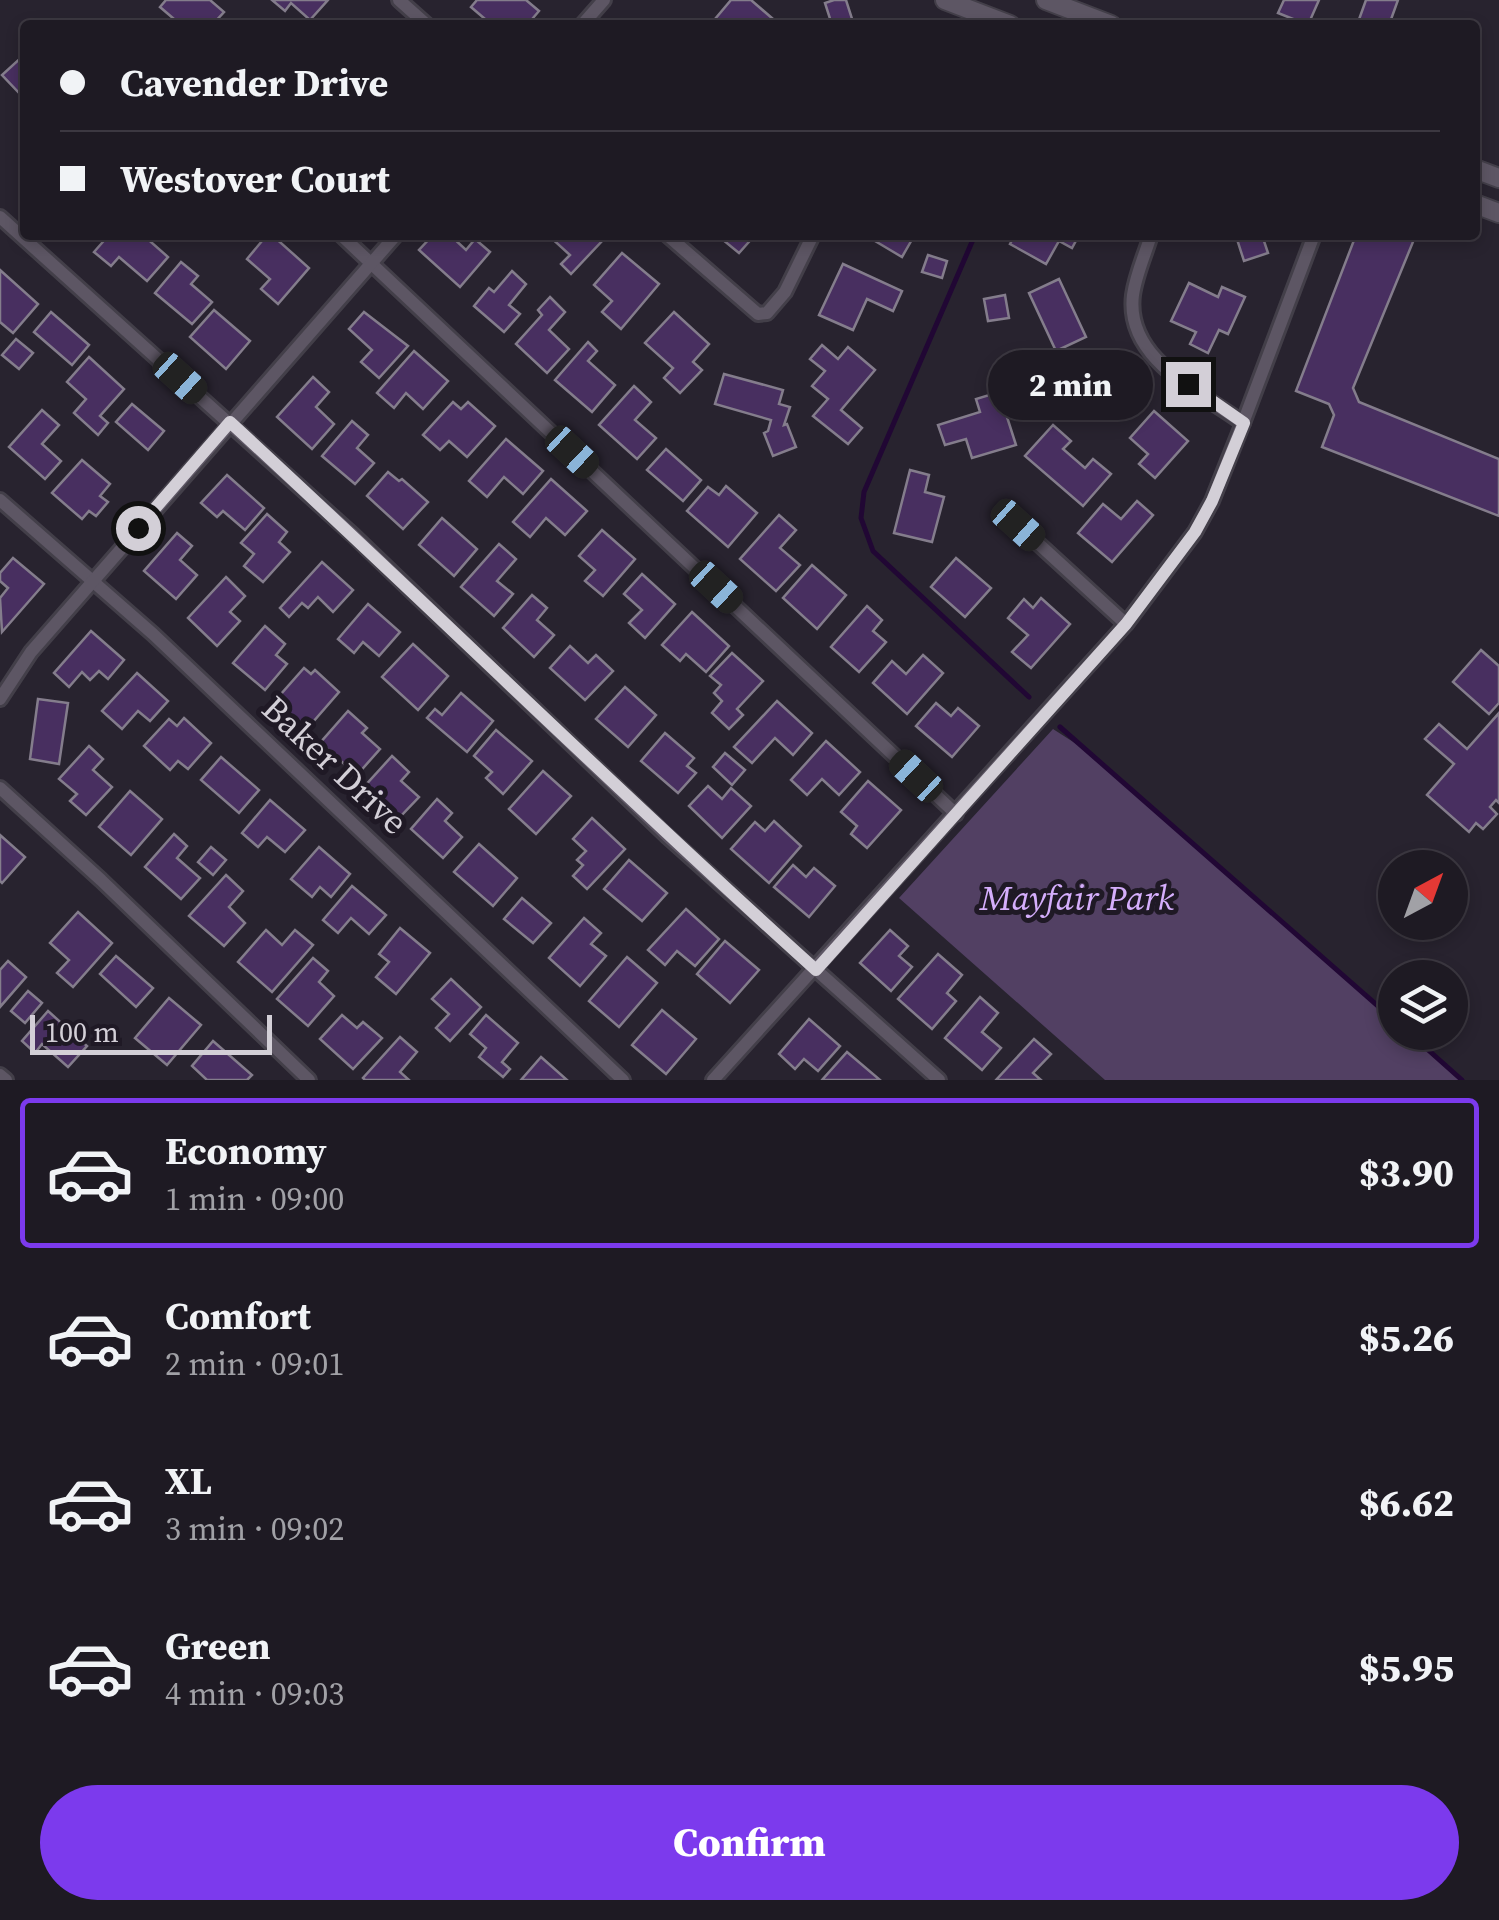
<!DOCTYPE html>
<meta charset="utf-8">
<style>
body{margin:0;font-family:"Source Serif 4",serif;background:#2b2730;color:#f1f3f6;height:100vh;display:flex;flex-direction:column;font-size:38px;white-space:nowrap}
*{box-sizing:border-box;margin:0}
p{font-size:32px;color:#a1a1a6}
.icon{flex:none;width:55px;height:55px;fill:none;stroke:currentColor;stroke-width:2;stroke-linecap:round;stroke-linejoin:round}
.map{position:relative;height:1080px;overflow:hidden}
.panel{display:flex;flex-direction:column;background:#1e1a23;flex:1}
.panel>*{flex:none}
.top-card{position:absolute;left:20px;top:20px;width:1460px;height:220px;border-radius:10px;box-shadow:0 5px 15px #0003,0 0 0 2px #3c3841;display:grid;align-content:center;height:220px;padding:0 40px;background:#1e1a23}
.needle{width:65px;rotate:41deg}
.tools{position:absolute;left:1378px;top:850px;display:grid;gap:20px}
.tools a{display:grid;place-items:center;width:90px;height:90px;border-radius:50%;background:#1e1a23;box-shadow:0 5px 15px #0003,0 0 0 2px #3c3841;font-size:50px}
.scale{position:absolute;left:30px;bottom:25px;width:242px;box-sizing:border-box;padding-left:10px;border:5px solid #d3cfd7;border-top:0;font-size:28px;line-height:35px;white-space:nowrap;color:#d3cfd7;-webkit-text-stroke:8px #1f1925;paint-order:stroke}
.end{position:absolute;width:45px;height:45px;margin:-22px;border:12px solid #d3cfd7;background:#111;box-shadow:0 0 0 5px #111}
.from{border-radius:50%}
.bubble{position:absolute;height:70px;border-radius:35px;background:#1e1a23;box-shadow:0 5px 15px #0003,0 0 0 2px #3c3841;font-size:32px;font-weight:800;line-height:70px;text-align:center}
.car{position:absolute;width:30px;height:60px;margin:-30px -15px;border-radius:12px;box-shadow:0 0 8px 2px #0007;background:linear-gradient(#222 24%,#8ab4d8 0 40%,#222 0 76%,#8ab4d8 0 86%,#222 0)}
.top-card b{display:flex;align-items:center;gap:35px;height:95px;font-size:38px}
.top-card b+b{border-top:2px solid #3c3841}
.top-card i{width:25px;height:25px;background:#f1f3f6}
ul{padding:18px 0 0;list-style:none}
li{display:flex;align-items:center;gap:30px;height:150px;margin:0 20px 15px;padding:0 20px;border:5px solid transparent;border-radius:10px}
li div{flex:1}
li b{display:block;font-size:38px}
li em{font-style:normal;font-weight:800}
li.selected{border-color:#7c3aed}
li>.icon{width:90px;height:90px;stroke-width:1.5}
.button{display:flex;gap:20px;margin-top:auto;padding:20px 40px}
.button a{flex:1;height:115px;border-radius:60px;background:#7c3aed;color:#fff;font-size:40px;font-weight:800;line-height:115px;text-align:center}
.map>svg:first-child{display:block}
.green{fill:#524063}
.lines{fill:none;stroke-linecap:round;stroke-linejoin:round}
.stream{stroke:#210734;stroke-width:5}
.building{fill:#482f60;stroke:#847d8c;stroke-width:2.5}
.minor-casing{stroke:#433f49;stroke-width:18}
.secondary-casing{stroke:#433f49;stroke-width:22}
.minor{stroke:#5d5664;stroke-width:12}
.secondary{stroke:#5d5664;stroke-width:18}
.route{stroke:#d3cfd7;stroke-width:12}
.labels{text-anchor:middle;stroke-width:10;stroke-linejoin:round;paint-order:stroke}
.street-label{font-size:35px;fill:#d3cfd7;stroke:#1f1925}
.park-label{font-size:35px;font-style:italic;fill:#d5aefc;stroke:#1f1925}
</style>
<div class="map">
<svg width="1499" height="1080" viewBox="0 0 1499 1080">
<rect width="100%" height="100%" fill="#28232f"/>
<polygon class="green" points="1053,729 1092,754 1395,1023 1395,1032 1406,1033 1460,1080 1105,1080 899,898"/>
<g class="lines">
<g class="stream">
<polyline points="975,235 864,492 861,518 873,551 1029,697"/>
<polyline points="1060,727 1395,1021"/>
<polyline points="1408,1032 1462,1080"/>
</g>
</g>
<g class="building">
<polygon points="166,0 210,0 224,12 212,25 181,25 160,7"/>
<polygon points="272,0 328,0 310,20 291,3 285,11"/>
<polygon points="477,0 526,0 539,11 527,25 492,25 471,7"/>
<polygon points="731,0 751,0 773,19 768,25 710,25"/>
<polygon points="834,0 846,0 854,25 832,25 825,3"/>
<polygon points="1284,0 1319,0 1308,25 1278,13"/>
<polygon points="1366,0 1398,0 1389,25 1357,25"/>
<polygon points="25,54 25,91 21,95 2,75"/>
<polygon points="109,235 143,235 168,257 147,281 119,257 111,266 94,252"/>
<polygon points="267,235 272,235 309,268 278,304 261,289 270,279 247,259"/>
<polygon points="433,235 450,235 466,250 475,239 490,252 460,287 419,250"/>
<polygon points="548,235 598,235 603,240 571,274 561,264 570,255"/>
<polygon points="717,235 755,235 739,253"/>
<polygon points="865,235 913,235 914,236 902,257"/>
<polygon points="1015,235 1075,235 1078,237 1072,248 1059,241 1046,264 1010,244"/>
<polygon points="1221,235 1262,235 1268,253 1244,261 1236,236 1223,240"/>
<polygon points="1356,235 1415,237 1353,388 1359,402 1499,459 1499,516 1322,447 1334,415 1329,404 1296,391"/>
<polygon points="622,253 659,284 621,329 602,312 612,301 594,285"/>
<polygon points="928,255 947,261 942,278 922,272"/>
<polygon points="181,262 198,276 191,284 212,302 192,324 155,293"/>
<polygon points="843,264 902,291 893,311 867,299 853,330 819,315"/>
<polygon points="0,270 38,304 13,333 0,322"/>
<polygon points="512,271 526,284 509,305 520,314 504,332 474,306 489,288 494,292"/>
<polygon points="1059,279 1086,337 1056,351 1029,293"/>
<polygon points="1189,283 1218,297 1222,287 1245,297 1228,334 1219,330 1208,353 1190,344 1196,332 1171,321"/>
<polygon points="1005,295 1009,318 988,321 984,299"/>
<polygon points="550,297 565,312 549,330 569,349 547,373 516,344 542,315 538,310"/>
<polygon points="214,310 250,341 226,369 190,337"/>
<polygon points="51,312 89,345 72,365 34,332"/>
<polygon points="364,312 408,346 379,378 361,362 372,350 349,329"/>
<polygon points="674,312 709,344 693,362 702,370 680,393 664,378 673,368 645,343"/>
<polygon points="16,339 33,353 19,369 2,355"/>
<polygon points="588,342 597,351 588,361 615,385 592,412 555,380"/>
<polygon points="822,345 838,359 848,347 875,370 841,410 862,428 848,444 813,416 828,399 812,386 825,371 810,359"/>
<polygon points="414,351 448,381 423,409 406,393 394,408 377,393"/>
<polygon points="1093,356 1130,389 1103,418 1066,385"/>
<polygon points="89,357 124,389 100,416 108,423 98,435 74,413 86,399 67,382"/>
<polygon points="724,374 783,390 779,404 790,407 784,425 787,424 796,447 773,456 764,433 768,431 771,420 715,404"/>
<polygon points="313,377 329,392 316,407 334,424 312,449 277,417"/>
<polygon points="634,386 651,402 635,420 656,438 637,459 599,425"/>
<polygon points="999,392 1016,445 972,458 966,439 945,445 938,425 980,412 976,399"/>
<polygon points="453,402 461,409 468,402 495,426 467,457 449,441 440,450 423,435"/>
<polygon points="132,404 164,431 148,450 116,422"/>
<polygon points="42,410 59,425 42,444 61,461 45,479 9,447"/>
<polygon points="1154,411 1188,441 1155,478 1139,464 1148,454 1130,438"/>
<polygon points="352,421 368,435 357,448 374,463 355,484 322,456"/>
<polygon points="1053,425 1071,441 1063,449 1085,468 1093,459 1111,474 1083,506 1025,456"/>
<polygon points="506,439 543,471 523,494 504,477 487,497 469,481"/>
<polygon points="666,449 701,480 683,501 647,470"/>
<polygon points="82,460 110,484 100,496 108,502 96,516 89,511 82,519 52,493"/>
<polygon points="910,470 929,475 925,492 944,497 932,542 894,533"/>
<polygon points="388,472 399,481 402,479 428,502 403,529 367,496"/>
<polygon points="227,475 264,508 245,530 223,511 217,517 201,503"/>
<polygon points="551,479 587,511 565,535 546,518 530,537 513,522"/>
<polygon points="726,486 757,513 728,547 687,511 708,487 719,495"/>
<polygon points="1137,501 1153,515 1112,562 1078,533 1103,504 1121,519"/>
<polygon points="267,514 287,532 279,542 290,552 263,582 244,566 254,554 241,543"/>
<polygon points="779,515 796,530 780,548 800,565 776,591 740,559"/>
<polygon points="442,518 477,549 454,576 419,545"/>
<polygon points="602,530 635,559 603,596 585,581 595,570 579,556"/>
<polygon points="177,533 192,546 180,560 197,575 176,599 144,571"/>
<polygon points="499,544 516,559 497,581 513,594 494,616 461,587"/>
<polygon points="13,558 44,584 2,632 0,598 8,588 0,581 0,573"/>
<polygon points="956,558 991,588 965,617 931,587"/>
<polygon points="322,562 353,590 333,612 318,597 308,608 302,603 289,617 280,608"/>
<polygon points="812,565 846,595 817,629 783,598"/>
<polygon points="642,574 675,604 645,638 629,623 642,610 624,594"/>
<polygon points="226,577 245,596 230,612 240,621 217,646 188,618"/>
<polygon points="532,595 547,608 537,620 554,635 534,657 503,628"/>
<polygon points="1041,598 1070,624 1031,668 1012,652 1028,635 1008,618 1024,599 1033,608"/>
<polygon points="368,604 400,632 379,656 363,642 354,653 338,639"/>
<polygon points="867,606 882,620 873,631 886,642 859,672 831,647"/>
<polygon points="692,612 729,646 706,672 686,654 680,661 662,645"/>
<polygon points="265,626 285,644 276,655 287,664 265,690 233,663"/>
<polygon points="91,631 124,660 108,679 99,671 90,680 82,672 69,687 54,673"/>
<polygon points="413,644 448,676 418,710 382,677"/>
<polygon points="570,646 588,663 596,655 613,671 585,700 550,668"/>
<polygon points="1481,650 1499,666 1499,703 1489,714 1453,682"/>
<polygon points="732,653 763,681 737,709 743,715 729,729 712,713 722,701 714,693 721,685 710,676"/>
<polygon points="923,655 943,673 907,714 873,683 892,661 906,674"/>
<polygon points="304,668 311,674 315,670 339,692 306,730 274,702"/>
<polygon points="137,673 168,701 150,721 138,711 122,729 102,711"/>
<polygon points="625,687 656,715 628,747 596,719"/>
<polygon points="461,693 493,721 467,752 427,718 435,709 442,715"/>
<polygon points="38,699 68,703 59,764 30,759"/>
<polygon points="777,701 812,733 793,755 775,738 752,763 734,747"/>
<polygon points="936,703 951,716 958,708 979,726 952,757 916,726"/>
<polygon points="348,711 367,728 362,733 380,749 357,775 320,743"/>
<polygon points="1499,713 1499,803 1496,800 1490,807 1497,814 1483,829 1476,823 1469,832 1427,795 1454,764 1425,739 1439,724 1467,749"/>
<polygon points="184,718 211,743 188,769 178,761 170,770 144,746 169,719 177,726"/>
<polygon points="496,730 532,761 503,794 486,778 492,772 474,756"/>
<polygon points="665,733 694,758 687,766 696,773 678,793 641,761"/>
<polygon points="826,741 860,772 839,795 822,779 807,795 791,780"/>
<polygon points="89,746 103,759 93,770 112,787 86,815 70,801 77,794 59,779"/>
<polygon points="725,753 745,770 732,785 713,767"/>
<polygon points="392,756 409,772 401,781 419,797 398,819 363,788"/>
<polygon points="221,757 259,790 239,813 201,780"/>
<polygon points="543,771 571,796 536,834 509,809"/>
<polygon points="868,781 901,810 867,848 851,834 857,826 841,812"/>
<polygon points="708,786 722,799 731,788 751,806 722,838 689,806"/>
<polygon points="130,791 162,819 131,855 99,827"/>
<polygon points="437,799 452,813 445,821 462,837 443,858 411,829"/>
<polygon points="270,800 305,830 285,852 267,837 258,847 242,833"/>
<polygon points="592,818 625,849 587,889 573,876 583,865 577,860 586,851 573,839"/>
<polygon points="774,821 801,846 769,883 731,849 755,822 765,831"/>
<polygon points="174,834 187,846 177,858 200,878 181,899 145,867"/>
<polygon points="0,835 25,857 2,883 0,881"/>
<polygon points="479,844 517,878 493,906 454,872"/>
<polygon points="211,847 226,860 213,875 198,862"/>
<polygon points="319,847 350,874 331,897 320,887 312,897 291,879"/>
<polygon points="629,860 667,893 642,921 604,889"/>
<polygon points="793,865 806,877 814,868 835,886 809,917 774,887"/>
<polygon points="226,875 243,891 229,907 245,923 224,946 189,916"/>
<polygon points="352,886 386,915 369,934 351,918 338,933 323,920"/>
<polygon points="522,898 551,923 533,943 504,919"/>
<polygon points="686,909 719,939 695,966 677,951 665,965 648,950"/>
<polygon points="78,912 112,943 73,987 57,973 69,960 50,943"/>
<polygon points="584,918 601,933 591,944 606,956 580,986 549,958"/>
<polygon points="400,928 430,953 396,994 376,977 389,962 379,954"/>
<polygon points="266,930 282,945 295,930 313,945 272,992 238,962"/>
<polygon points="890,930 908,946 899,956 912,967 891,991 860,963"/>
<polygon points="725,941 759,970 730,1003 697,974"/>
<polygon points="938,954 962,975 947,993 956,1001 932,1029 898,999"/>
<polygon points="116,956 153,988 136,1007 100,974"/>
<polygon points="627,957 657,983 619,1027 589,1001"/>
<polygon points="313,958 328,971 319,982 334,996 308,1026 277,999"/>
<polygon points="8,961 26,977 0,1007 0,970"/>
<polygon points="451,979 481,1007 450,1041 436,1028 449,1014 432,999"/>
<polygon points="28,991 42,1003 25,1023 11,1011"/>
<polygon points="980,997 998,1013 982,1032 1001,1048 982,1070 945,1038"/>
<polygon points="169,998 201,1025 167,1065 135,1038"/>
<polygon points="662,1010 696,1039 666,1074 632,1045"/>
<polygon points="48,1011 87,1046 68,1067 42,1044 35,1053 22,1041"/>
<polygon points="342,1015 357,1028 363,1022 382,1038 353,1069 320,1039"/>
<polygon points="486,1015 518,1043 502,1062 510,1069 503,1077 479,1057 486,1048 470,1034"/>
<polygon points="809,1019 840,1046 818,1071 804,1059 795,1069 779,1054"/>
<polygon points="400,1037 417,1052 400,1072 409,1080 365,1080 363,1078"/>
<polygon points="1034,1039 1051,1054 1033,1073 1041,1080 996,1080"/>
<polygon points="213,1041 252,1075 247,1080 207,1080 192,1066"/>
<polygon points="847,1052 880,1080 822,1080"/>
<polygon points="541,1057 567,1080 521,1080"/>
</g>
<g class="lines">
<g class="minor-casing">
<g id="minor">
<polyline points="399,0 427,25"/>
<polyline points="582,25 604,0"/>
<polyline points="0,217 353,535 667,836 939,1080"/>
<polyline points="341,235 956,814"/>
<polyline points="667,235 758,314 767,313 785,292 813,235"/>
<path d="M1151 235C1145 255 1136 274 1133 295 1125 359 1199 391 1243 423"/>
<polyline points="0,500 153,634 623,1080"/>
<polyline points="1018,525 1126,624"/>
<polyline points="0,699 31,652 396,235"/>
<polyline points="0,788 101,880 309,1080"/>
<polyline points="0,1075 6,1080"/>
<polyline points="713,1080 1126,624 1195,532 1212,501 1243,423 1314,235"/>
</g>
</g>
<g class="secondary-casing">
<g id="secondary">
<polyline points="945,0 1010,25"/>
<polyline points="1046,0 1111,25"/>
<polyline points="1475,169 1499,178"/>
<polyline points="1475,204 1499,213"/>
</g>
</g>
<use href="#minor" class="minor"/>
<use href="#secondary" class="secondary"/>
</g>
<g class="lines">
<path class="route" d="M138 528 230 422C427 603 617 791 816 970L1126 624 1195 532 1212 501 1244 423 1188 384"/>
</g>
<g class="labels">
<g class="street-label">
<text transform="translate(335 765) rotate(43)" y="12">Baker Drive</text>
</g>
<g class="park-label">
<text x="1077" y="910">Mayfair Park</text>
</g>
</g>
</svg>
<div class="tools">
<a><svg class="needle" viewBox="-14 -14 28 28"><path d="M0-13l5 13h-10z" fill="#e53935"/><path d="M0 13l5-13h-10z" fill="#a1a1a6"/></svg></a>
<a><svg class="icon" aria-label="layers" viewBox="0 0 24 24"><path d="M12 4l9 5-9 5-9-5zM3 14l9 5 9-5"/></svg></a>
</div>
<div class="scale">100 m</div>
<i class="end from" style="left:138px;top:528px"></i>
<i class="end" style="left:1188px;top:384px"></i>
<div class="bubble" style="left:988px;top:350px;width:165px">2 min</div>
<i class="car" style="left:180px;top:378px;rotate:132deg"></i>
<i class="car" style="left:572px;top:452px;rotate:133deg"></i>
<i class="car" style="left:1018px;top:525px;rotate:132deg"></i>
<i class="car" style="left:716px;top:587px;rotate:133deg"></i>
<i class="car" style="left:916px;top:776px;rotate:313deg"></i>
<div class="top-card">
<b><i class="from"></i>Cavender Drive</b>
<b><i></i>Westover Court</b>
</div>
</div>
<section class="panel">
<ul>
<li class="selected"><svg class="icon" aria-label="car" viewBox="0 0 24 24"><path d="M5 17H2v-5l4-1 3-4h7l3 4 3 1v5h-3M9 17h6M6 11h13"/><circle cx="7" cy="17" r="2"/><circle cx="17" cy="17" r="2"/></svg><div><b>Economy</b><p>1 min · 09:00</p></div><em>$3.90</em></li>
<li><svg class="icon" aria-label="car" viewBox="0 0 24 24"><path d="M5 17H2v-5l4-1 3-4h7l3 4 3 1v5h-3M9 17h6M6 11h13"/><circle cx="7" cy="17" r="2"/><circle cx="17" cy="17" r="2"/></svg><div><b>Comfort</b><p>2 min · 09:01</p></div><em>$5.26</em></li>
<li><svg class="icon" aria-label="car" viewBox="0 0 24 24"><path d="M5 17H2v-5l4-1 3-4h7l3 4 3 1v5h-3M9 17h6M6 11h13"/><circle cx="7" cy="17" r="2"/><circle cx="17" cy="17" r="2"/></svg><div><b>XL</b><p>3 min · 09:02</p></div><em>$6.62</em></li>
<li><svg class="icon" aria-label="car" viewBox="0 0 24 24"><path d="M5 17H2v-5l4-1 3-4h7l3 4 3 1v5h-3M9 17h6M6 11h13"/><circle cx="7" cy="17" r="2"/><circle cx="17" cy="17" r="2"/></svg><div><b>Green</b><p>4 min · 09:03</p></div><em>$5.95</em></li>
</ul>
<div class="button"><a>Confirm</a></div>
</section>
